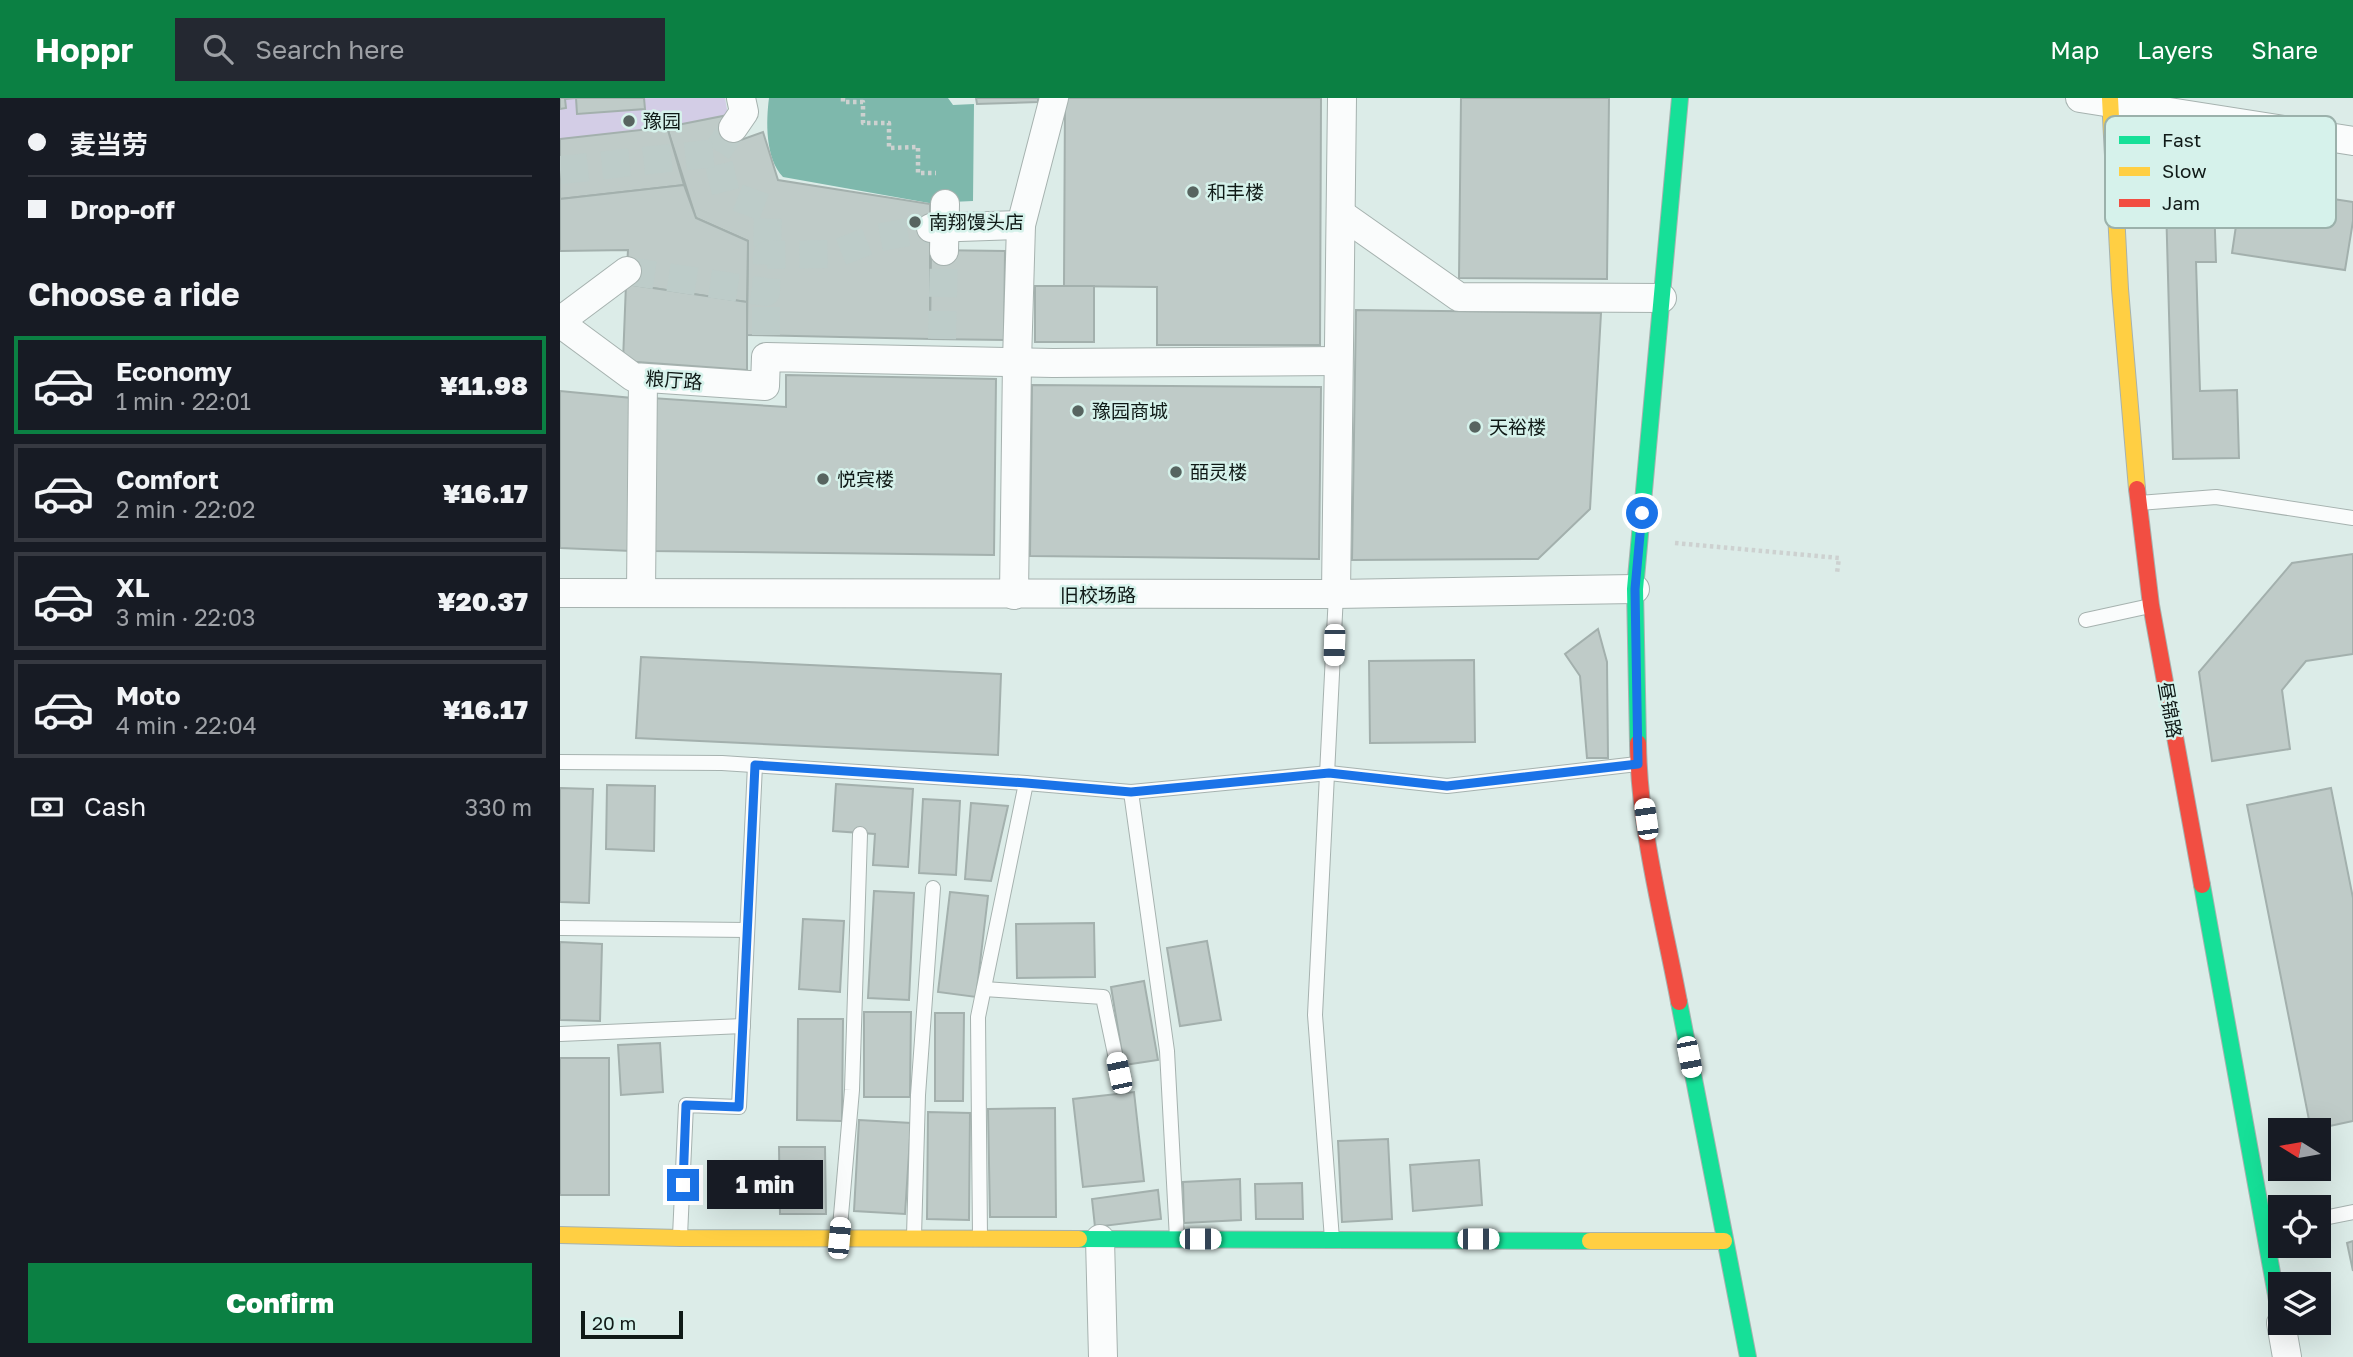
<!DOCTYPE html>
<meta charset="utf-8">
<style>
body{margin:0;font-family:"Golos Text","Noto Sans SC",sans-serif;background:#242831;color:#f1f3f6;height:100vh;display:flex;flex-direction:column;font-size:26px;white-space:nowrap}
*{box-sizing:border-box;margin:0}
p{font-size:23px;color:#9ea1a6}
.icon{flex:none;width:38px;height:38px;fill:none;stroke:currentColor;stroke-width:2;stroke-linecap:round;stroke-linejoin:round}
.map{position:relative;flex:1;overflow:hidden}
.drawer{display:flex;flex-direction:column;background:#171b24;width:560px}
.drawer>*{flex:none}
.top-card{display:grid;align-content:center;height:154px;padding:0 28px;background:#171b24}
.needle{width:46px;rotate:281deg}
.controls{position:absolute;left:1708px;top:1020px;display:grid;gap:14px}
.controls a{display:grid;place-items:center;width:63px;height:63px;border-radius:0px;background:#171b24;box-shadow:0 7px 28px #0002;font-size:35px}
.scale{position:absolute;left:21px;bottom:18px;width:102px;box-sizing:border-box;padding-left:7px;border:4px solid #101a17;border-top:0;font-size:19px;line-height:24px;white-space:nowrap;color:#101a17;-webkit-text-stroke:5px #d6f2eb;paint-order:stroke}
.end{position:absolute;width:32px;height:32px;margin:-16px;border:9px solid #1a73e8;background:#fff;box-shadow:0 0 0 4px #fff}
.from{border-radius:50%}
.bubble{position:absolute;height:49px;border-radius:0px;background:#171b24;box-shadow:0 7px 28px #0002;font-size:23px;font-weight:800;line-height:49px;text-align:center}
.car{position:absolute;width:21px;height:42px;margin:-21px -10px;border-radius:9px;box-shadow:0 0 5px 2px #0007;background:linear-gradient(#fff 24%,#345 0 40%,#fff 0 76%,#345 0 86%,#fff 0)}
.top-card b{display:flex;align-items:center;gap:24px;height:66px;font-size:26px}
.top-card b+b{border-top:2px solid #363941}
.top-card i{width:18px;height:18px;background:#f1f3f6}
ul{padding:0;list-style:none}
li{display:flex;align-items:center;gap:21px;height:98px;margin:0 14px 10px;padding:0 14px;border:4px solid #363941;border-radius:0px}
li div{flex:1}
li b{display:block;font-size:26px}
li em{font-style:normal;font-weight:800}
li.selected{border-color:#0b8043}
li>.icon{width:63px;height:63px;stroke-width:1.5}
h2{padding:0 28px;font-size:32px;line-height:84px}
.pay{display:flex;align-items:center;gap:18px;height:77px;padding:0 28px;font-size:26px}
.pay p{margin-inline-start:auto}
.button{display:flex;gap:14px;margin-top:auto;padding:14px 28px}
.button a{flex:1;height:80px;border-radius:0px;background:#0b8043;color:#fff;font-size:28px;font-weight:800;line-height:80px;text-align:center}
header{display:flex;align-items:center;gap:42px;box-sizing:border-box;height:98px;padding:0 35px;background:#0b8043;color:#fff}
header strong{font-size:33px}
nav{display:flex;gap:38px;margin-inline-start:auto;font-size:24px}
.search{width:490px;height:63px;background:#242831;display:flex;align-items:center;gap:18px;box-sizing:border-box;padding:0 24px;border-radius:0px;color:#9ea1a6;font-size:26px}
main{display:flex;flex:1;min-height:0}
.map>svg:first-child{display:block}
.green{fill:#d3cde6}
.water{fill:#7eb8ac}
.building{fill:#bfcbc8;stroke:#a3b0ad;stroke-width:2}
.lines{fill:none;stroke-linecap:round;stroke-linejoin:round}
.street-tunnel{stroke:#bdccc9;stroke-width:28;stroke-dasharray:28 14;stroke-linecap:butt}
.lane-casing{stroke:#a6b2af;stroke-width:16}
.street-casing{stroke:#a6b2af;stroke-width:30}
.fast-casing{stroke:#a6b2af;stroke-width:18}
.slow-casing{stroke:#a6b2af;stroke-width:18}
.jam-casing{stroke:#a6b2af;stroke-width:18}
.path{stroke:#cdd1d0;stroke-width:4.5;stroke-dasharray:3.5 3.5;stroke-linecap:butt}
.lane{stroke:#fafcfc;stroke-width:14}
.street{stroke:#fafcfc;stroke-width:28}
.fast{stroke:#16e098;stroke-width:16}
.slow{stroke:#ffcf43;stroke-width:16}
.jam{stroke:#f24e42;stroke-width:16}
.route{stroke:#1a73e8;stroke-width:9}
.poi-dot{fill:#576460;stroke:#d6f2eb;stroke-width:2.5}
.labels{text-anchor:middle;stroke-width:5;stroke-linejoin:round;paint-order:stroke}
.poi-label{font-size:19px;fill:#101a17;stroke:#d6f2eb;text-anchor:start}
.street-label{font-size:19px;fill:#101a17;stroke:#d6f2eb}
.key{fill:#d6f2eb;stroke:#9bb1ab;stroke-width:2}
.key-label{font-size:19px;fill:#101a17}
</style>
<header>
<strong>Hoppr</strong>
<div class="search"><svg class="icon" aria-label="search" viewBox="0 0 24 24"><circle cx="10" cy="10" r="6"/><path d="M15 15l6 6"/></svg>Search here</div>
<nav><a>Map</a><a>Layers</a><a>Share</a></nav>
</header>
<main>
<section class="drawer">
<div class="top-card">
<b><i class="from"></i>麦当劳</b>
<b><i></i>Drop-off</b>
</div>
<h2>Choose a ride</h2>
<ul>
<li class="selected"><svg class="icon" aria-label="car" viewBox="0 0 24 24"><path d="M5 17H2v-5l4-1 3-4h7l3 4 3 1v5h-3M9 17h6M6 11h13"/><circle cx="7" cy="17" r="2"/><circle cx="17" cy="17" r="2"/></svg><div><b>Economy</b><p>1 min · 22:01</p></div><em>¥11.98</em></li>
<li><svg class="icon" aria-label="car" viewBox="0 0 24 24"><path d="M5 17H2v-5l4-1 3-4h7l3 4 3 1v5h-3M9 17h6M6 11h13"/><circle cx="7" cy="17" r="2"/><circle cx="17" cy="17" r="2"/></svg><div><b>Comfort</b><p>2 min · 22:02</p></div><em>¥16.17</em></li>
<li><svg class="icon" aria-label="car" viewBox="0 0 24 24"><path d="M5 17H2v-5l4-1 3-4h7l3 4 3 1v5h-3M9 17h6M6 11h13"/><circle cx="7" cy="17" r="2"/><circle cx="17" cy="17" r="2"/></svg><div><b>XL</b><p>3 min · 22:03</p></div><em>¥20.37</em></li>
<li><svg class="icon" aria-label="car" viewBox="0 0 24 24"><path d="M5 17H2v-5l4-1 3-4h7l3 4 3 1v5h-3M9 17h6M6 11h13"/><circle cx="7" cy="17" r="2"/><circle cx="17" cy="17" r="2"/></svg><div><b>Moto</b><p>4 min · 22:04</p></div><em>¥16.17</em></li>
</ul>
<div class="pay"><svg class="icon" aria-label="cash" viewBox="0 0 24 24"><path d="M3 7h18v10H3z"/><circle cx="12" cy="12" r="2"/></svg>Cash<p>330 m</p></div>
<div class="button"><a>Confirm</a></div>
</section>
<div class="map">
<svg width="1793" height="1259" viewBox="0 0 1793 1259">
<rect width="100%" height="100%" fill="#dcece8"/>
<polygon class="green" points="0,0 165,0 168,17 107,29 0,41"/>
<path class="water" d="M209 0H388L393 7 414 6 413 103 369 105 223 79C205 60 206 23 209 0Z"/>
<g class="building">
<polygon points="0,0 16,0 5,1 6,10 0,11"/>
<polygon points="16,0 84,0 85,11 17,16"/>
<polygon points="416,0 478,0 478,4 417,6"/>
<polygon points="505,0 761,0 760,247 597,247 597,189 504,188"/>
<polygon points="901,0 1049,0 1047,181 899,180"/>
<polygon points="168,17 178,43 203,34 218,82 370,106 370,241 187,237 188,143 136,120 107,29"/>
<polygon points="107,29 124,87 0,101 0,41"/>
<polygon points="124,87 136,120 188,143 187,204 66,186 68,152 0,153 0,101"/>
<polygon points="1682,87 1793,104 1793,123 1785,172 1672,155"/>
<polygon points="1654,104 1656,164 1636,164 1640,293 1677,292 1679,360 1613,361 1606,106"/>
<polygon points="371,152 445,153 444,242 370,241"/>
<polygon points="66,186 187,204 187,272 63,263"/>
<rect x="475" y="188" width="59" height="56"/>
<polygon points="796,212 1041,215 1030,411 978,461 792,462"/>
<polygon points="226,277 436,281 434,457 90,453 92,300 226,309"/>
<polygon points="472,287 761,289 759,461 470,458"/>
<polygon points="0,293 72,300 71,453 0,450"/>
<polygon points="1793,456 1793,556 1746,563 1722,592 1730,651 1652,663 1639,574 1732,465"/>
<polygon points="1038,531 1047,564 1048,660 1027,660 1020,578 1005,556"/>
<polygon points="81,559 441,576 438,657 76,640"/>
<polygon points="914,562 915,644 810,645 809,563"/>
<polygon points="276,686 353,691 348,769 313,767 315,736 273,733"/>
<polygon points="47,687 95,688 94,753 46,751"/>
<polygon points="0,690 33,691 29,805 0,804"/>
<polygon points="1771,690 1793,800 1793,1023 1751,1032 1687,707"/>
<polygon points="363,701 400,703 396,777 359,775"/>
<polygon points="411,705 448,708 431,783 405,781"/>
<polygon points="314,793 354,795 349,902 308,900"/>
<polygon points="390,794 428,798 416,899 378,894"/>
<polygon points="243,821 284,823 280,894 239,891"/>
<polygon points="534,825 535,879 457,880 456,826"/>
<polygon points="647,843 661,922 620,928 607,850"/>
<polygon points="0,844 42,846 40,923 0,922"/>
<polygon points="584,883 598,962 564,967 551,889"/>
<polygon points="304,914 351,914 350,999 304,999"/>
<polygon points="375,915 404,915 403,1003 375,1003"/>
<polygon points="238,921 283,921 282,1023 237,1022"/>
<polygon points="100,945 103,994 61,997 58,947"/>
<rect x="0" y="960" width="49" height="137"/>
<polygon points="574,994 584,1083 523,1089 513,1001"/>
<polygon points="495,1010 496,1119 430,1119 428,1011"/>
<polygon points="368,1014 410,1015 409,1122 367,1121"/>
<polygon points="299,1022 351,1025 345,1116 294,1113"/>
<polygon points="828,1041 832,1121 782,1124 778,1043"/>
<polygon points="219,1049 265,1049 266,1116 220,1116"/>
<polygon points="919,1062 922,1107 853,1113 850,1067"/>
<polygon points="680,1081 681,1122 624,1125 623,1084"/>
<polygon points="742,1085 743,1121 696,1121 695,1086"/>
<polygon points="598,1092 601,1121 535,1129 532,1101"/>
<polygon points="1793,1143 1793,1173 1787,1145"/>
</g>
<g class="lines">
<g class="street-tunnel">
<polyline points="173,30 156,55 166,95 208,111 207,157"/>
<polyline points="0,72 156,55"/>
<polyline points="67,173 206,194 207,157 275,156 316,140 371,130"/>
<polyline points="206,237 206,194"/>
<polyline points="382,241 384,153"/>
</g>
<g class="lane-casing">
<g id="lane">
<polyline points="1579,405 1656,399 1793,420"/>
<polyline points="1526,522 1590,508"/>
<polyline points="0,664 162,665 466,685 571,694 769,675 887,688 1077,666"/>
<polyline points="571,694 607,953 617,1141"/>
<polyline points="0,830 187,832"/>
<polyline points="424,891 543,899 559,975"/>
<polyline points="0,936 183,928"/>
<polyline points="1759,1121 1793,1114"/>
<polyline points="120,1138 126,1007 179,1009 195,667"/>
<polyline points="354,1138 358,997 373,790"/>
<polyline points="279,1140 292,992 300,736"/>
<polyline points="420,1140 418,919 466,685"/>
<polyline points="772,1141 755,917 776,496"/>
</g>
</g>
<g class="street-casing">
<g id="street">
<polyline points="1520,0 1793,43"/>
<polyline points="173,30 184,14 181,0"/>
<polyline points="781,116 899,199 1102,200"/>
<polyline points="371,130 461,127"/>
<polyline points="384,153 385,106"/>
<polyline points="0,223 67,173"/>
<polyline points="0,225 73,279 205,288 206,259 493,265 778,263"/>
<polyline points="0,495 776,496 1075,491"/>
<polyline points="81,495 83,280"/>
<polyline points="776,496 782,0"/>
<polyline points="454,497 457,263 461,127 494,0"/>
<polyline points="540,1141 543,1259"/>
<polyline points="1721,1225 1727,1259"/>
</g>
</g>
<g class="fast-casing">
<g id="fast">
<polyline points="1078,645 1075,491 1120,0"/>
<polyline points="1642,787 1720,1219"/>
<polyline points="1119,904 1188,1259"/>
<polyline points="519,1141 1030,1143"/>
</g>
</g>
<g class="slow-casing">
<g id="slow">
<polyline points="1550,0 1560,191 1577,391"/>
<polyline points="0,1137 120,1140 519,1141"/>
<polyline points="1030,1143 1164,1143"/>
</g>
</g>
<g class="jam-casing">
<g id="jam">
<polyline points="1577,391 1591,507 1642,787"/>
<path d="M1078 645C1079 732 1103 819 1119 904"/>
</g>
</g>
<g class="path">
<polyline points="283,0 283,4 303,4 303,25 329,25 329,50 358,49 358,75 376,75"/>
<polyline points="1115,445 1279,460 1277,475"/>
</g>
<use href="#lane" class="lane"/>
<use href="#street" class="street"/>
<use href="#fast" class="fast"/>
<use href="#slow" class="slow"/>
<use href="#jam" class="jam"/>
</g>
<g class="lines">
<polyline class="route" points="123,1087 126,1007 179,1009 195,667 466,685 571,694 769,675 887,688 1078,666 1075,491 1082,415"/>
</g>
<g class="poi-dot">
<circle cx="69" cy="23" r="7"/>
<circle cx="633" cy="94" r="7"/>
<circle cx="355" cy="124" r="7"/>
<circle cx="518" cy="313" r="7"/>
<circle cx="915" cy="329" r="7"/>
<circle cx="616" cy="374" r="7"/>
<circle cx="263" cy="381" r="7"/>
</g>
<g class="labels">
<g class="poi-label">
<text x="83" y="30">豫园</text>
<text x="647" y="101">和丰楼</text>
<text x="369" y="131">南翔馒头店</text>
<text x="532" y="320">豫园商城</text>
<text x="929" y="336">天裕楼</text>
<text x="630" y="381">皕灵楼</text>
<text x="277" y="388">悦宾楼</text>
</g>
<g class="street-label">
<text transform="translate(114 282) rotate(4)" y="7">粮厅路</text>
<text x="538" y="504">旧校场路</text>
<text transform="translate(1610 612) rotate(80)" y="7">昼锦路</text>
</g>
</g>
<rect x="1545" y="18" width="231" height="112" rx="10" class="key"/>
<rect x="1559" y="38" width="31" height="8" fill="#16e098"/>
<rect x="1559" y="69" width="31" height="9" fill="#ffcf43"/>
<rect x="1559" y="101" width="31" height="8" fill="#f24e42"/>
<g class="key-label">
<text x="1602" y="49">Fast</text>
<text x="1602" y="80">Slow</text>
<text x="1602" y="112">Jam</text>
</g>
</svg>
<div class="controls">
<a><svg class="needle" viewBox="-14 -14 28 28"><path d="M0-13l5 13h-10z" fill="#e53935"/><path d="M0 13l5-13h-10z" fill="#9ea1a6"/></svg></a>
<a><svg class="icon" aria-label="locate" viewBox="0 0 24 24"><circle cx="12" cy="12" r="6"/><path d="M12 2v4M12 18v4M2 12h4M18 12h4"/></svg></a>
<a><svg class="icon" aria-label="layers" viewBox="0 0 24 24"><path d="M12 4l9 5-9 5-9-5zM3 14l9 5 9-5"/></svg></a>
</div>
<div class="scale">20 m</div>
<i class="end from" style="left:1082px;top:415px"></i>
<i class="end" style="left:123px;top:1087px"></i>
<div class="bubble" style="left:147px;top:1062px;width:116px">1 min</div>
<i class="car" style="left:774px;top:547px;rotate:182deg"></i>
<i class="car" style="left:1086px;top:721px;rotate:352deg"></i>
<i class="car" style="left:1129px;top:959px;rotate:169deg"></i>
<i class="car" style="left:559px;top:975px;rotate:348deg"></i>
<i class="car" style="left:279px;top:1140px;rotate:5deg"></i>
<i class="car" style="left:640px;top:1141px;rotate:90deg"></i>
<i class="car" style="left:918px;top:1141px;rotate:90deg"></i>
</div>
</main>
